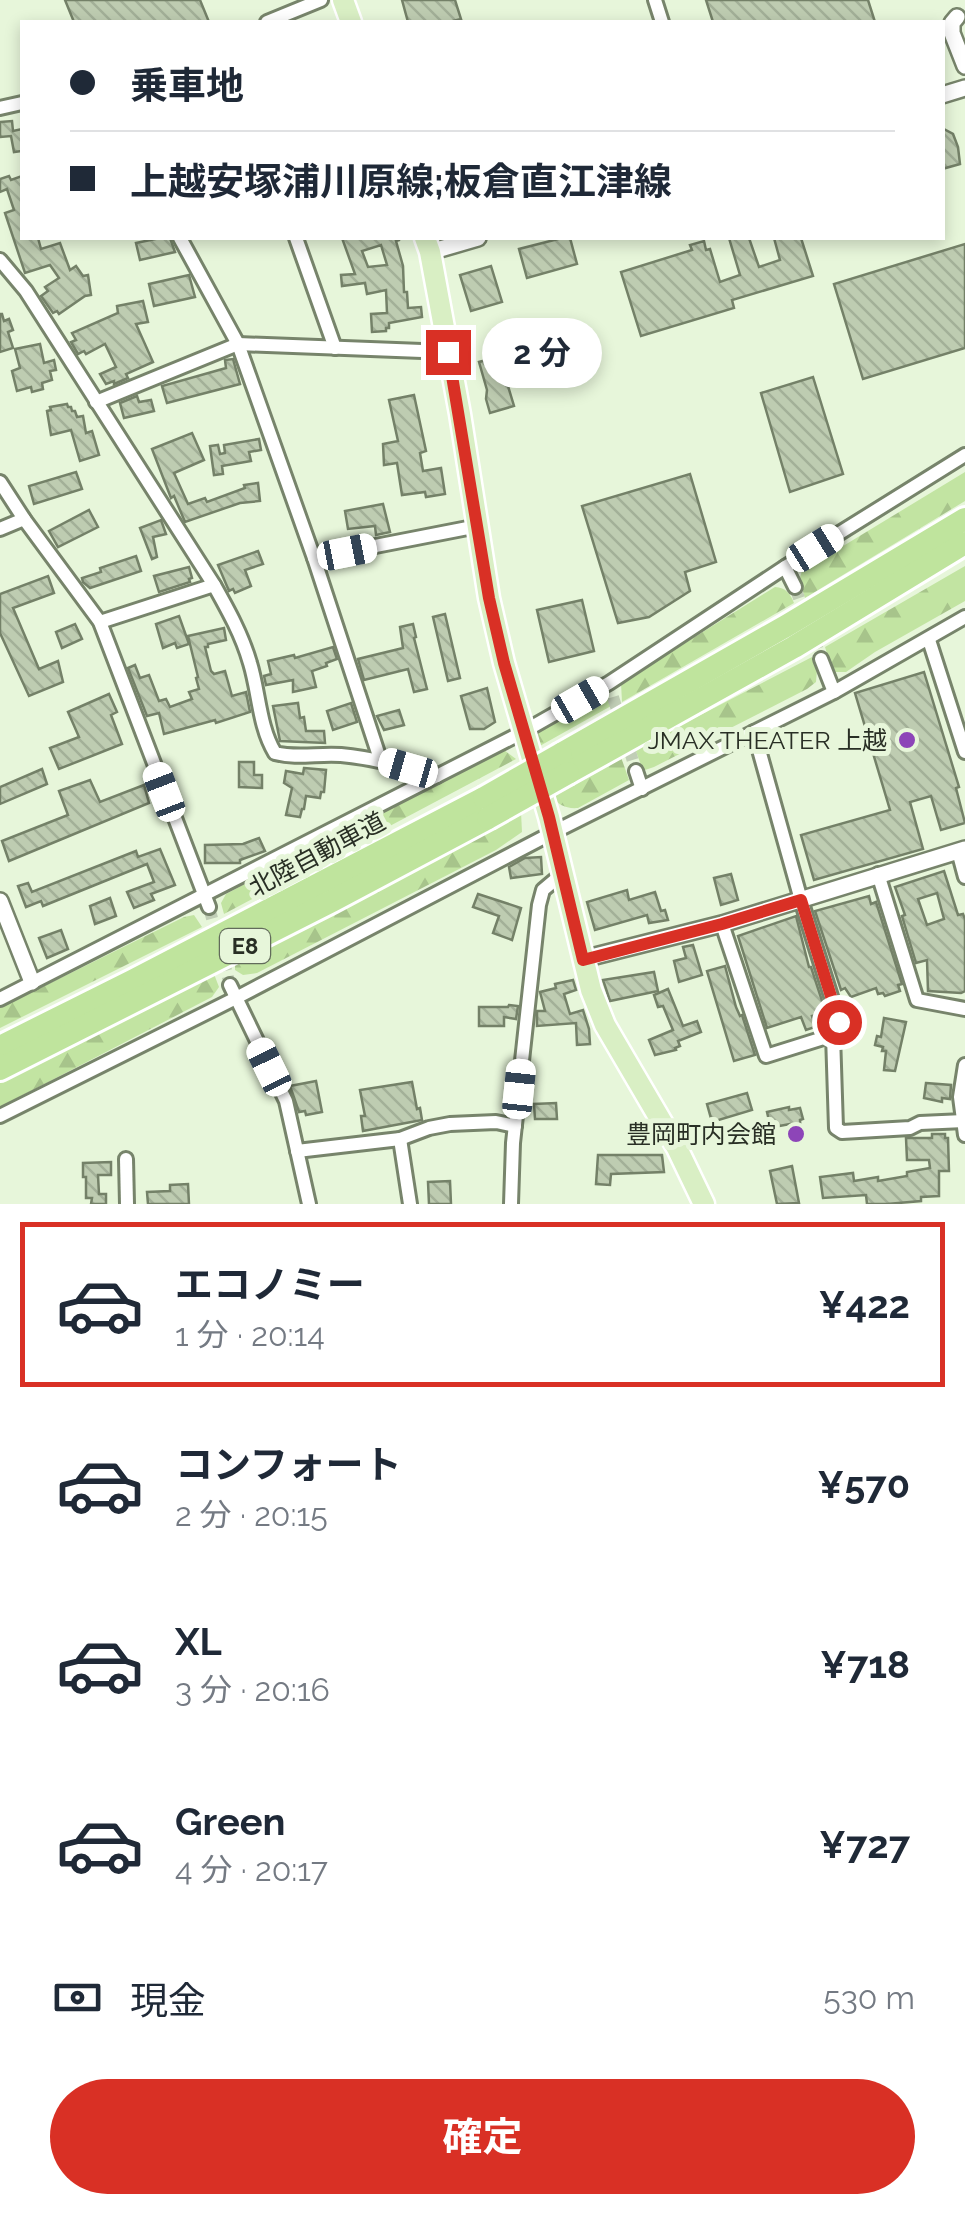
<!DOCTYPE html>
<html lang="ja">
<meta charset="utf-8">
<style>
body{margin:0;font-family:Raleway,"Noto Sans JP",sans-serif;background:#f2f2f3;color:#1f2937;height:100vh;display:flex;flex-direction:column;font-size:38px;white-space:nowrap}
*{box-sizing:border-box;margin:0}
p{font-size:32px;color:#747a83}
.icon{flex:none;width:55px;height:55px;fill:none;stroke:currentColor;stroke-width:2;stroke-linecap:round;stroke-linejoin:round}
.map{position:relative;height:1204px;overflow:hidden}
.side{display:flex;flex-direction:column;background:#fff;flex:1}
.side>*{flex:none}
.guide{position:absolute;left:20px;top:20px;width:925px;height:220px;border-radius:0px;box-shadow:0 5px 15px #0003;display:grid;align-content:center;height:220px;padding:0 50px;background:#fff}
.end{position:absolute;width:45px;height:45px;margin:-22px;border:12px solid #d93025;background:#fff;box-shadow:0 0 0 5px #fff}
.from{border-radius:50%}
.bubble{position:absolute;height:70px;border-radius:35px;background:#fff;box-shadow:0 5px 15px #0003;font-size:32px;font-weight:700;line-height:70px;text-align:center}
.car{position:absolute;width:30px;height:60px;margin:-30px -15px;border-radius:12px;box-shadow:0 0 8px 2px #0007;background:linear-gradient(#fff 24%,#345 0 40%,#fff 0 76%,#345 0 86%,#fff 0)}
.guide b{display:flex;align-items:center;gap:35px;height:95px;font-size:38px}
.guide b+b{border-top:2px solid #e0e1e3}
.guide i{width:25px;height:25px;background:#1f2937}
ul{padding:18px 0 0;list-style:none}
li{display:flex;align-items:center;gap:30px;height:165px;margin:0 20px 15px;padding:0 30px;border:5px solid transparent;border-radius:0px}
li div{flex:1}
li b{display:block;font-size:38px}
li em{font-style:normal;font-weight:700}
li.selected{border-color:#d93025}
li>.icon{width:90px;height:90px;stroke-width:1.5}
.pay{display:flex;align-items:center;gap:25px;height:110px;padding:0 50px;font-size:38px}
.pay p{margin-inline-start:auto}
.primary-button{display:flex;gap:20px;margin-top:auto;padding:20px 50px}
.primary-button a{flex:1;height:115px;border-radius:60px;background:#d93025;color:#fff;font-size:40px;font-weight:700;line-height:115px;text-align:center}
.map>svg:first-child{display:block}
.forest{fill:url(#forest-firs)}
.building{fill:url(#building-back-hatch);stroke:#748168;stroke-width:2.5;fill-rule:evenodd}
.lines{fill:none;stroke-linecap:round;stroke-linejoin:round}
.minor-tunnel{stroke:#c1ceb6;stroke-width:12;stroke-dasharray:12 6;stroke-linecap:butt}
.minor-casing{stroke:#77846b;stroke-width:18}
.tertiary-casing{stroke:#77846b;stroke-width:20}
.primary-casing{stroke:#fff;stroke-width:25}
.motorway-casing{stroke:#fff;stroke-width:28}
.minor{stroke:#fff;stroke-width:12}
.tertiary{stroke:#fff;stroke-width:15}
.primary{stroke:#d9efc4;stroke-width:20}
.motorway{stroke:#bfe49d;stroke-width:22}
.motorway-bridge-casing{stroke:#fff;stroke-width:28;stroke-linecap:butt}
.motorway-bridge{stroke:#bfe49d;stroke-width:22}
.route{stroke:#d93025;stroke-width:12}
.poi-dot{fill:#8d45b8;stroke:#e7f6da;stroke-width:4}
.labels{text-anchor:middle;stroke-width:10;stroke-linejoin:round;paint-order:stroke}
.shield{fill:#e7f6da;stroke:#626b5b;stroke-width:2.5}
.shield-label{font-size:22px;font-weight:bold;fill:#292f25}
.poi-label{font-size:25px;fill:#292f25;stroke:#e7f6da;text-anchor:end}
.street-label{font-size:25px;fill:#292f25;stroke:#e7f6da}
</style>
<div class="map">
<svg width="965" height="1204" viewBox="0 0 965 1204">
<defs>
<pattern id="forest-firs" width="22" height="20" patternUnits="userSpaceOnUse" patternTransform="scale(2.5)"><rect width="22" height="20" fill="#c2e4a2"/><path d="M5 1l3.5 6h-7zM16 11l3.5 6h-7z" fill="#a7c48b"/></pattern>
<pattern id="building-back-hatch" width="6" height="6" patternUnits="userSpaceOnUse" patternTransform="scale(2.5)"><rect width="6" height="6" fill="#beccb1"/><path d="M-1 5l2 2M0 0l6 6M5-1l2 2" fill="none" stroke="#a3b098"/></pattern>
</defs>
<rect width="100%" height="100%" fill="#e7f6da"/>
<g class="forest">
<polygon points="965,472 965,501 805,598 799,580 802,571"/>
<polygon points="965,566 965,601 875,652 846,672 835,672 830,664 825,647"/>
<path d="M775 587C786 588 790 593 794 603L622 702 621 683Z"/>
<polygon points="812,657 817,670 816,682 807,689 654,767 645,770 641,765 635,749"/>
<polygon points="599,695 608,697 611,706 538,747 533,736 537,730"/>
<polygon points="504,750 516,759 224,914 221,903 226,894 362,821"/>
<path d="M621 757 629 780 578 808C566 809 558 805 550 795Z"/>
<polygon points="521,812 522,832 496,850 257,973 243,975 235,970 235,962"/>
<polygon points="194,915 202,927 0,1028 0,1008 184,917"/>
<polygon points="214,974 219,987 212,997 0,1107 0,1083"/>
</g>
<g class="building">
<polygon points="65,0 200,0 209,22 74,22"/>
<polygon points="402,0 455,0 461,19 449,22 408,22"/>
<polygon points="706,0 868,0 875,22 713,22"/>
<polygon points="12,121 13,131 22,129 22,151 14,152 11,136 0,137 0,122"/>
<polygon points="942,128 953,134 958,147 960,164 942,169"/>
<polygon points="9,176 11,180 22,176 22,238 38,238 41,249 60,243 70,270 76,266 83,276 88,275 91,295 85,296 59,314 57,311 53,313 41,296 48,291 45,287 59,278 50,265 25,273 5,213 14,210 7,189 0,192 0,179"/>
<polygon points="160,238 170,238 175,252 140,260 136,243"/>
<path d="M342 238H399V240L396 241 403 266 404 292H407L408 308 421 307 422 317 389 323V328H386V331L372 332 371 314 387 313 386 290 367 294 365 283 342 286 341 275 355 274ZM381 245 387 265 368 267 362 251Z"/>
<polygon points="562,238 570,238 577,264 527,278 519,249"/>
<polygon points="729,238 749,238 759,267 780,260 774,238 801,238 813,276 732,300 734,308 641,336 621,272 692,250 690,245 704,241 706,250 710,249 720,282 740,275"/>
<polygon points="965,244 965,348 863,379 834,284"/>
<polygon points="491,266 502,302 471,311 460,275"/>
<polygon points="189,275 195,297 154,306 149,284"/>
<polygon points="143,301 148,322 136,324 153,362 126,374 128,378 114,384 114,381 106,384 100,374 116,367 105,344 86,354 84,351 78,354 71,342 76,340 72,333 118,313 117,306"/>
<polygon points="0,314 2,314 4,321 9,319 13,330 8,332 13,348 0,352"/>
<polygon points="40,344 44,363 54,360 56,370 50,371 52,380 42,383 43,389 32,392 31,387 17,391 12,371 20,368 15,349"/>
<polygon points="509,354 510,357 532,356 532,359 512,366 514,373 505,376 514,406 490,413 486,399 487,390 479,362"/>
<polygon points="233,359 240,384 167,403 162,386 226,368 225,360"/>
<polygon points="813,377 843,474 790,492 761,393"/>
<polygon points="414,395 426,451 420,453 423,471 441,468 445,494 426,497 425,492 402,495 397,463 384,465 383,444 398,441 389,400"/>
<polygon points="137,396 139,402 151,400 154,411 124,418 120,403"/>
<polygon points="67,404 68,407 71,407 72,411 75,411 77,417 83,416 86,433 92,431 99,455 80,461 71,430 51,435 47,411 51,410 50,407"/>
<polygon points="192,433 204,460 174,473 188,504 205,498 207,502 245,488 244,485 258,483 260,501 240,503 185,522 174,496 171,498 152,449"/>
<polygon points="259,439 261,450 249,452 251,461 222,466 223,474 214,475 210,446 218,445 220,454 225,453 224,445"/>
<polygon points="76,472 82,489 34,504 29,486"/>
<polygon points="690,474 716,562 685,572 690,591 649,617 618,623 582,506"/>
<polygon points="383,504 390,532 376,535 375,526 348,529 345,511"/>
<polygon points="89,510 98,527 58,547 49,531"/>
<polygon points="161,520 166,534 153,537 157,557 152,559 140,528"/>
<polygon points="258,551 263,564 245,570 251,586 235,593 233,589 229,591 218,565"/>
<polygon points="136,556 141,571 90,588 83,582 82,578 101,572 100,568"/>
<polygon points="189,567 192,578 189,579 190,582 159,592 154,576"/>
<polygon points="48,576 54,593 13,608 39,669 58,661 63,682 29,696 0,633 0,594"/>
<polygon points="582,600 594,651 549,662 537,610"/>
<polygon points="445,614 460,678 448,681 433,617"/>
<polygon points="179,616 189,644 177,648 175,643 163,648 156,624"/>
<polygon points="75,624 82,639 62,648 56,632"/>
<polygon points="413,624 416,637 414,638 427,689 414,692 408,669 364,680 358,659 403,648 400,627"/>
<polygon points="224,628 226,640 208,644 208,647 205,647 211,671 214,674 225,671 232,696 246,692 250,712 216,723 215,720 164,734 159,713 147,716 128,668 135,665 140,678 149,675 159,701 166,699 170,707 192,699 189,692 199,689 196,678 198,677 188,636"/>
<polygon points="333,647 337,659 326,663 327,666 312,671 316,687 293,692 293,680 266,685 264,676 271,674 268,661 294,655 295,658"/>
<polygon points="924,672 959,787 956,788 965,823 941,830 931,796 910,802 923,849 814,880 801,835 890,810 855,693"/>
<polygon points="487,688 495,722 484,729 470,729 461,696"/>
<polygon points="109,694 117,712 111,715 122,744 59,769 50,748 79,737 68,712"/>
<polygon points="298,703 300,718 304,717 306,731 324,731 325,743 280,741 273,706"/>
<polygon points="351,703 357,722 333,730 327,711"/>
<polygon points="399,710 404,725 384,730 377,716"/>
<polygon points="239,762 254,762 254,775 262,775 262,788 239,787"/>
<polygon points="304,768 326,770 324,792 321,792 320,798 306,796 304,809 302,809 300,817 286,815 292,788 284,783 286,771 303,774"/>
<polygon points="42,769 47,784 0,804 0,787"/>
<polygon points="90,780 100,802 144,785 149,803 9,861 2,841 68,815 59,791"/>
<polygon points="259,838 265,851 240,860 240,863 205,863 205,845 243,844"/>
<polygon points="160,849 175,885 151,894 154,900 134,908 127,892 154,882 147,864 43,906 41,901 26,907 18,886 28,883 32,892 136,851 138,857"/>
<polygon points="541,857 542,874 511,878 509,867 525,858"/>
<path d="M944 871 958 915 963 914 965 919V991L961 993 928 991 927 960 916 963 902 916 905 915 895 887ZM937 893 944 919 927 925 918 899Z"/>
<polygon points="731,874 738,900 721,905 714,878"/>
<polygon points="627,890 629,900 655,892 661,911 665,910 668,920 649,923 647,915 595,930 587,902"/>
<polygon points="478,894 521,908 512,940 493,933 499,916 473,907"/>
<polygon points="869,896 871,904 876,902 902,984 898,985 900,991 885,996 883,993 878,994 876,988 851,997 845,988 841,990 815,911"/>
<polygon points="110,898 116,916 95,924 90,906"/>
<polygon points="796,916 809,967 811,967 826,1013 812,1016 815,1027 806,1030 801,1017 767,1028 738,936"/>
<polygon points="61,930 68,949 47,958 39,938"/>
<polygon points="693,945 702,975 679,982 674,961 686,958 683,947"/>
<polygon points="725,966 736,1007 740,1016 742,1015 755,1055 734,1061 707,971"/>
<polygon points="654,972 658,991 610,1001 603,980"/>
<polygon points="573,980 576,990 564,994 570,1014 583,1010 589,1029 590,1044 577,1045 576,1023 537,1026 537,1011 545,1011 540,992 556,988 555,984"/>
<polygon points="668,989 683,1026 697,1021 701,1032 678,1041 680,1046 675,1048 676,1050 655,1055 649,1040 673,1030 663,1006 658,1007 654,995"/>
<polygon points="509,1005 518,1006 516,1019 504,1017 504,1026 479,1026 479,1007 508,1007"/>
<polygon points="884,1018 906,1022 895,1071 884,1070 886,1051 882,1051 883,1047 875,1045 877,1036 881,1037"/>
<polygon points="316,1081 322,1112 306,1115 305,1111 299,1112 290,1086"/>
<polygon points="412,1082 417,1109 420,1108 422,1120 363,1131 361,1116 365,1116 360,1090"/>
<polygon points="926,1083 951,1085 950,1099 942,1098 942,1102 924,1098"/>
<polygon points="747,1093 752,1110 712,1122 707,1104"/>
<polygon points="556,1103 557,1119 535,1119 534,1104"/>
<polygon points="789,1107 789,1110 800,1108 803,1119 800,1120 801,1138 791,1139 790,1124 774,1127 774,1125 770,1125 767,1112"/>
<polygon points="932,1134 945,1134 945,1138 948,1138 949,1171 939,1171 939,1196 921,1197 921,1201 887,1204 867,1204 866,1195 823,1198 820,1177 853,1173 854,1181 878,1177 878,1181 907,1176 907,1172 930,1168 929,1160 907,1160 906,1138 932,1138"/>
<polygon points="598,1155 662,1155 664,1172 611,1174 610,1185 596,1184"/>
<polygon points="111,1162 111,1175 98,1175 99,1194 106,1194 106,1204 91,1204 92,1198 86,1198 86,1177 83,1177 83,1163"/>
<polygon points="792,1166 799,1203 777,1204 770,1171"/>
<polygon points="450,1181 451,1204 429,1204 428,1182"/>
<polygon points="188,1184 189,1204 148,1204 147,1192 170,1191 170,1185"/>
</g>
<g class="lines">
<g class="minor-tunnel">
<polyline points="795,587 821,659"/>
<polyline points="613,697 636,771"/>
<polyline points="209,907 230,985"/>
</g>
<g class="minor-casing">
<g id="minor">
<polyline points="655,0 662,22"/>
<polyline points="267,22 321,0"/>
<polyline points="0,108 22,103"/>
<polyline points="180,238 238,344 314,558 380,759"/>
<polyline points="296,238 335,348"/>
<path d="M0 260 26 291 214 585C228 610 242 635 250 663 259 692 259 727 275 753 297 759 319 753 341 755 374 758 405 767 437 776"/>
<polyline points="96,402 238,344 448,352"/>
<polyline points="0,482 24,519 100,622 209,907"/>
<polyline points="0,529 24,519"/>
<polyline points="314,558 478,526"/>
<polyline points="785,567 795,587"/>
<polyline points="100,622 214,585"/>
<polyline points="929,640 965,752"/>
<polyline points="821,659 834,692"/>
<polyline points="636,771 642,789"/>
<polyline points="958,851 965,877"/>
<polyline points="878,874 917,1000 965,1009"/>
<polyline points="722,924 766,1056 833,1035 837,1031 839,1022 801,900 754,732"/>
<polyline points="230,985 286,1101 309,1204"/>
<polyline points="0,999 523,732 609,683 785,567 965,455"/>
<polyline points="833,1035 836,1128 842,1132 910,1128 920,1123 964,1121"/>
<polyline points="965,1065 960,1097 965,1135"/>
<polyline points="0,1116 236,998 552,833 834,692 965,617"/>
<polyline points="400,1139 410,1204"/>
<polyline points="297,1151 400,1139 429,1128 450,1124 496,1122 515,1126"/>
<polyline points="126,1159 127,1204"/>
<polyline points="511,1204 513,1143 539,905 543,890 562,874"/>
</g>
</g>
<g class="tertiary-casing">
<g id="tertiary">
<polyline points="957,17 952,23 952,33 965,66"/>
<polyline points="942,95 965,88"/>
<polyline points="430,252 478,238"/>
<polyline points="0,901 32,982"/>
<polyline points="583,959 722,924 965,849"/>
</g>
</g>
<g class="primary-casing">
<g id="primary">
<polyline points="343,0 351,22"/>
<polyline points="425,238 430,252 460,414 489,598 504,663 549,817 591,990 605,1025 677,1148 704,1204"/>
</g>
</g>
<g class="motorway-casing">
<g id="motorway">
<polyline points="561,754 786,626 965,519"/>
<polyline points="568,773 794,647 965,543"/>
<polyline points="0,1047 132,981 484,798"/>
<polyline points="0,1069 332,901 488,818"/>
</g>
</g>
<use href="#minor" class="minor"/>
<use href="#tertiary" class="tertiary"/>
<use href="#primary" class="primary"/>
<use href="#motorway" class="motorway"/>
<g class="motorway-bridge-casing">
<g id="motorway-bridge">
<polyline points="484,798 561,754"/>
<polyline points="488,818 568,773"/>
</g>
</g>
<use href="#motorway-bridge" class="motorway-bridge"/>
</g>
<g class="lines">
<polyline class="route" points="448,352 489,598 504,663 549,817 583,960 722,924 801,900 839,1022"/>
</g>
<g class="poi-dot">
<circle cx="907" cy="740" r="10"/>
<circle cx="796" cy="1134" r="10"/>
</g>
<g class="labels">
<rect class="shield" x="220" y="929" width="50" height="34" rx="8"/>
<g class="shield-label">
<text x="245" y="954">E8</text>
</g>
<g class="poi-label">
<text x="887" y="749">JMAX THEATER 上越</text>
<text x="776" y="1143">豊岡町内会館</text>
</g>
<g class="street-label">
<text transform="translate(317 854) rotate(-28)" y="9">北陸自動車道</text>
</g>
</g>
</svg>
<i class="end from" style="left:839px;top:1022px"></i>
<i class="end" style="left:448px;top:352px"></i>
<div class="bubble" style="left:482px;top:318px;width:120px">2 分</div>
<i class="car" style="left:815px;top:548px;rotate:58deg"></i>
<i class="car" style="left:347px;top:552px;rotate:79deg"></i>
<i class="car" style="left:580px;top:700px;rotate:60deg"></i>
<i class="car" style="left:408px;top:768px;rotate:286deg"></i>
<i class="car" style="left:164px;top:792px;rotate:339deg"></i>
<i class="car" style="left:269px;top:1067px;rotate:334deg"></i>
<i class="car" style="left:519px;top:1089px;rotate:6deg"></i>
<div class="guide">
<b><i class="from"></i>乗車地</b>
<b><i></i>上越安塚浦川原線;板倉直江津線</b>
</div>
</div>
<section class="side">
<ul>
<li class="selected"><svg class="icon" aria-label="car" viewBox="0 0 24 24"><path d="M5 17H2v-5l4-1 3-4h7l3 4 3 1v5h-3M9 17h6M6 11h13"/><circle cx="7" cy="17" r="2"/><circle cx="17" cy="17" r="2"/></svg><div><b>エコノミー</b><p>1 分 · 20:14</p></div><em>¥422</em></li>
<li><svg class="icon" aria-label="car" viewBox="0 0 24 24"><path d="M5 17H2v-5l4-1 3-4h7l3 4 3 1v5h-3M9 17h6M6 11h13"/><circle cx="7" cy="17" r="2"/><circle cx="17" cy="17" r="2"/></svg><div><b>コンフォート</b><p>2 分 · 20:15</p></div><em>¥570</em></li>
<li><svg class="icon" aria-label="car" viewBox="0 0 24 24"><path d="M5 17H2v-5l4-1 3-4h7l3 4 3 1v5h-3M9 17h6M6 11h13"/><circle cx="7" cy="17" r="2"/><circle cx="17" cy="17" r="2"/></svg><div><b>XL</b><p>3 分 · 20:16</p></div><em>¥718</em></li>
<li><svg class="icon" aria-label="car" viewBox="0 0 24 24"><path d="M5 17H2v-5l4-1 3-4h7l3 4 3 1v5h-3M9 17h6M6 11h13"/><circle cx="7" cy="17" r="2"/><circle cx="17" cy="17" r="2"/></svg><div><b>Green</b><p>4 分 · 20:17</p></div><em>¥727</em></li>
</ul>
<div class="pay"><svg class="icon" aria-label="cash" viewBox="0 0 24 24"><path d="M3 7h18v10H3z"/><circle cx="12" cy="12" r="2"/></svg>現金<p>530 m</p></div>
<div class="primary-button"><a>確定</a></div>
</section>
